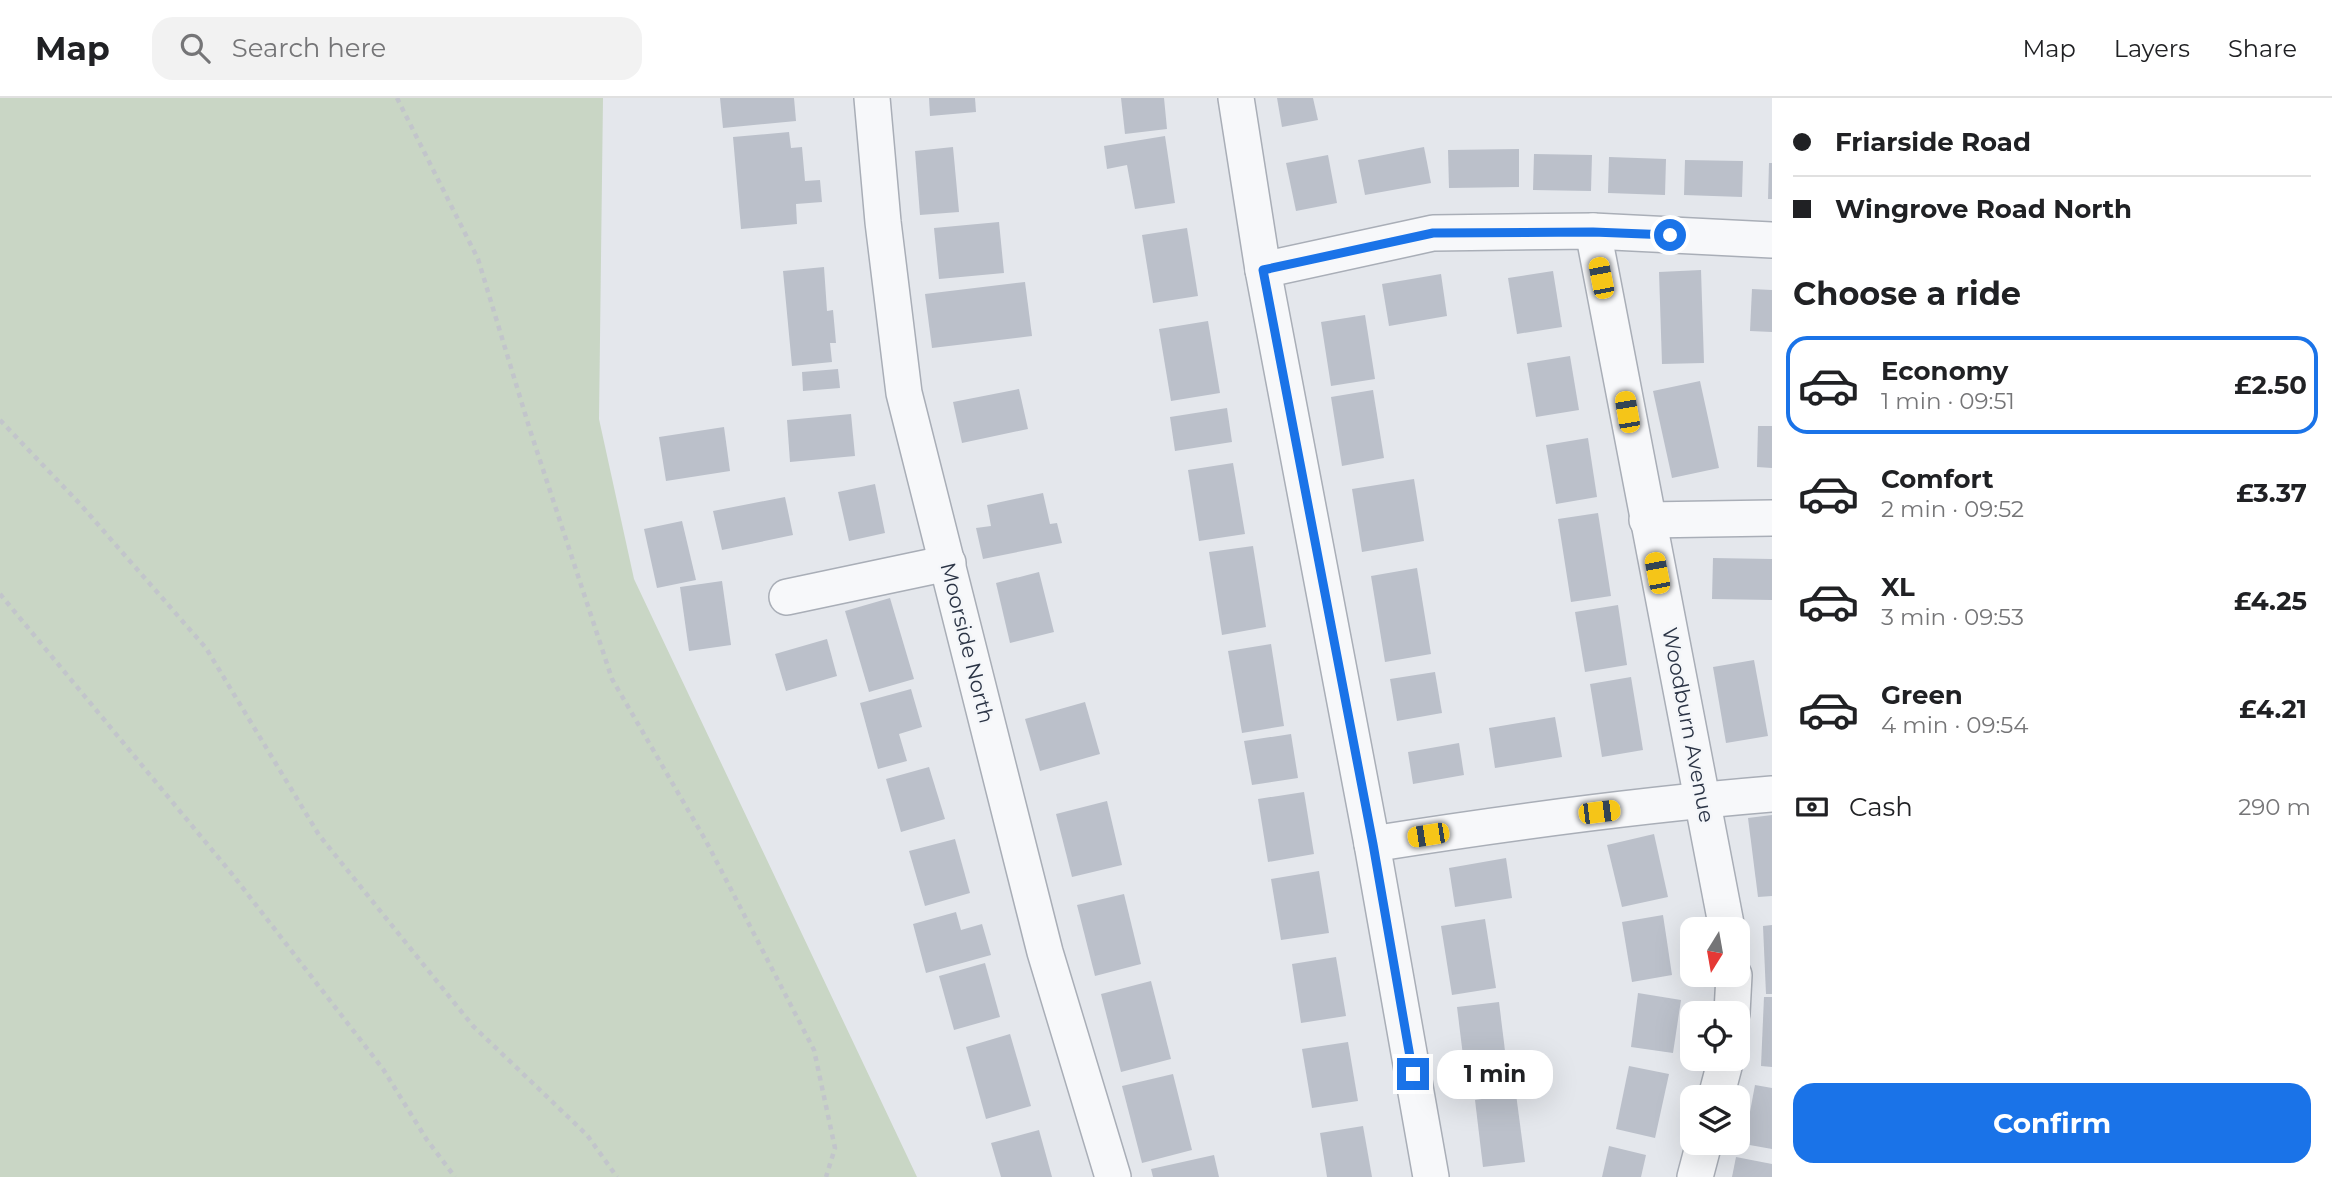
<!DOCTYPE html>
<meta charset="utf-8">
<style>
body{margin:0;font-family:Montserrat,sans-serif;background:#f2f2f2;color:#202124;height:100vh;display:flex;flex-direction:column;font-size:26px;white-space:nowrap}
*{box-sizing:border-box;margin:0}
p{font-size:23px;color:#757577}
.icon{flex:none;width:38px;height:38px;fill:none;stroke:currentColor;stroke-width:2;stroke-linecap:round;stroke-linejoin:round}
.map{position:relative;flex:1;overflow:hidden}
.details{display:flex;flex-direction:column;background:#fff;width:560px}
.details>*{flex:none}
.guide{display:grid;align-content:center;height:154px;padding:0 21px;background:#fff}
.needle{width:46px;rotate:191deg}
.controls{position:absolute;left:1680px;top:819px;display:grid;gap:14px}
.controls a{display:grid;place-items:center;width:70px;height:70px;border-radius:14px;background:#fff;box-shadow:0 7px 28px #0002;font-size:35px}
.end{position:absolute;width:32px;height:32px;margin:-16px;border:9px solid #1a73e8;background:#fff;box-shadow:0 0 0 4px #fff}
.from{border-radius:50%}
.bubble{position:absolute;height:49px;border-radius:21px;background:#fff;box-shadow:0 7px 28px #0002;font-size:23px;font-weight:700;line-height:49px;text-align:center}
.car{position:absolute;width:21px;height:42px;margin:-21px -10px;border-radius:9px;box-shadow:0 0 5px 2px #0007;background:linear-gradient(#f5c518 24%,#345 0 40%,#f5c518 0 76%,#345 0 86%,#f5c518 0)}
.guide b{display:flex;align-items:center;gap:24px;height:66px;font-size:26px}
.guide b+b{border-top:2px solid #e0e0e0}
.guide i{width:18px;height:18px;background:#202124}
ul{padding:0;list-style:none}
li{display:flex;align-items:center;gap:21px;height:98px;margin:0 14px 10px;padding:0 7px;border:4px solid transparent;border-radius:21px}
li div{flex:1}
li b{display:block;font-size:26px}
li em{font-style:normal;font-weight:700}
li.selected{border-color:#1a73e8}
li>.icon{width:63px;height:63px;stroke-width:1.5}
h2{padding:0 21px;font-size:32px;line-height:84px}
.pay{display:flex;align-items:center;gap:18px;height:77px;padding:0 21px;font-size:26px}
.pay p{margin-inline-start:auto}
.button{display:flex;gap:14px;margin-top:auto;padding:14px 21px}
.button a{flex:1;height:80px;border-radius:21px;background:#1a73e8;color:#fff;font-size:28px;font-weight:700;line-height:80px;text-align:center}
header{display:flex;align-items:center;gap:42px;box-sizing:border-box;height:98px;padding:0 35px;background:#fff;border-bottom:2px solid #e0e0e0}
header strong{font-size:33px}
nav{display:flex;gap:38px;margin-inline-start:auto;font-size:24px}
.search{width:490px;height:63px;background:#f2f2f2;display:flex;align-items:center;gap:18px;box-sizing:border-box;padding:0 24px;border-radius:21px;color:#757577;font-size:26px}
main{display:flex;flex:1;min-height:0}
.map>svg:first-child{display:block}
.green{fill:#c9d6c5}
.building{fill:#bbc0ca}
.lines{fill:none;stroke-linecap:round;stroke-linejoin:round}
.minor-casing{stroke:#a9aeb7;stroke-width:38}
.path{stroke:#c2c5cb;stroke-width:4.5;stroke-dasharray:5 5;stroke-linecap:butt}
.minor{stroke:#f7f8fa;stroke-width:35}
.route{stroke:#1a73e8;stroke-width:9}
.labels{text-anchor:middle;stroke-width:5;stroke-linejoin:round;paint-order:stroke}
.street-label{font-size:21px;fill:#2b3445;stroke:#f4f6f9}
</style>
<header>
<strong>Map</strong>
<div class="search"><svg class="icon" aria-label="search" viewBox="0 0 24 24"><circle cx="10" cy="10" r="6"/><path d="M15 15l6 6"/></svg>Search here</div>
<nav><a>Map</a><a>Layers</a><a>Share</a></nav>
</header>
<main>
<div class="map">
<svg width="1772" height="1079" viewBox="0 0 1772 1079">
<rect width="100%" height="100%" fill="#e4e7ec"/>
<polygon class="green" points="0,0 603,0 599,321 634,481 917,1079 0,1079"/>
<g class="building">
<polygon points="720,0 794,0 796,23 723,30"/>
<polygon points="929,0 975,0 976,14 930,18"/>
<polygon points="1121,0 1164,0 1167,31 1125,36"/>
<polygon points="1277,0 1313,0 1318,22 1282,29"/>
<polygon points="789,34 791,50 802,49 805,83 820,82 822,104 796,106 797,126 741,131 733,39"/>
<polygon points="1165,38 1175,105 1135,111 1127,67 1107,71 1104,48"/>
<polygon points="953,49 959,114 920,117 915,53"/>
<polygon points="1424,49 1431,85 1365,97 1358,62"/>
<polygon points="1519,51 1519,89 1449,90 1448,52"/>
<polygon points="1534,56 1592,57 1591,93 1533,92"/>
<polygon points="1328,57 1337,105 1296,113 1286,65"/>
<polygon points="1609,59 1666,61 1665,97 1608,95"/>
<polygon points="1685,62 1743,63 1742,99 1684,97"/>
<polygon points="1769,65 1772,65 1772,101 1768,101"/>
<polygon points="999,124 1004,175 939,181 934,130"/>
<polygon points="1187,130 1198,198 1153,205 1142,137"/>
<polygon points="824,169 827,213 833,212 836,245 830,245 832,264 792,268 783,173"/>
<polygon points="1701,172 1704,265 1662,266 1659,174"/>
<polygon points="1553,173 1562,229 1517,236 1508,180"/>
<polygon points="1441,176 1447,218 1389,228 1382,186"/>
<polygon points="1025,184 1032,238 932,250 925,196"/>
<polygon points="1752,191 1772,192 1772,234 1750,233"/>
<polygon points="1365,217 1375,281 1331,288 1321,224"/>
<polygon points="1208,223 1220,295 1171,303 1159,231"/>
<polygon points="1570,258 1579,312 1536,319 1527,265"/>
<polygon points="838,271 840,290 803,293 802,274"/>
<polygon points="1700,283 1719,370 1672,380 1653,293"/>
<polygon points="1019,291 1028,331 962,345 953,304"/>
<polygon points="1373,292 1384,360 1342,368 1331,299"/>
<polygon points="1227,310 1232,344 1175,353 1170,319"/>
<polygon points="851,316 855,358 790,364 787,322"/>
<polygon points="1758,328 1772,328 1772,370 1757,369"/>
<polygon points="724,329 730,373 666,383 659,339"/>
<polygon points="1588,340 1597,399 1556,406 1546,347"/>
<polygon points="1233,365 1245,436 1199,443 1188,372"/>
<polygon points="1414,381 1424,443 1362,454 1352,391"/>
<polygon points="875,386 885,435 849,443 838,394"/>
<polygon points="1043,395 1050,426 1057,425 1062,445 983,461 976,430 991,428 987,407"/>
<polygon points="785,399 793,437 722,452 713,413"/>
<polygon points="1598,415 1611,498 1571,504 1558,421"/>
<polygon points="682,423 696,482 657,490 644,431"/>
<polygon points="1253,448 1266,529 1222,537 1209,454"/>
<polygon points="1713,460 1772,461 1772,502 1712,501"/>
<polygon points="1417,470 1431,556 1385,564 1371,478"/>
<polygon points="1039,474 1054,534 1010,545 996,485"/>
<polygon points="722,483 731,547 689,553 680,489"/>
<polygon points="890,500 914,581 869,594 845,513"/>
<polygon points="1618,507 1627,567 1585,574 1575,514"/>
<polygon points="827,541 837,578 786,593 775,556"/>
<polygon points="1271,546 1284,628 1242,635 1228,553"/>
<polygon points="1754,562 1768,638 1726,645 1713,569"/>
<polygon points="1435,574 1442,615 1397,623 1390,581"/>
<polygon points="1631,579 1643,652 1602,659 1590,586"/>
<polygon points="911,591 922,629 899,636 907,663 878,671 860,605"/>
<polygon points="1085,604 1100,656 1040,673 1025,621"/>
<polygon points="1555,619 1562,659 1495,670 1489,630"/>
<polygon points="1291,636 1298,680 1252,687 1244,643"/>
<polygon points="1459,645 1464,677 1413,686 1408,654"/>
<polygon points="929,669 945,721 901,734 886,681"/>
<polygon points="1304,694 1314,756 1268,764 1258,701"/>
<polygon points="1107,703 1122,767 1072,779 1056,716"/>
<polygon points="1772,717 1772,798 1758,799 1748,720"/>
<polygon points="1654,736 1668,799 1622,809 1607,747"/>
<polygon points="955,741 970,795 925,808 909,753"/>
<polygon points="1506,760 1512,800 1455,809 1449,770"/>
<polygon points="1319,773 1329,835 1281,842 1271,781"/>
<polygon points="1124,796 1141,866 1095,878 1077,807"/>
<polygon points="956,814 961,832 982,826 991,857 926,875 913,826"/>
<polygon points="1663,817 1672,877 1632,884 1622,824"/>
<polygon points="1485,821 1496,890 1452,897 1441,828"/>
<polygon points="1772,827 1772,896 1766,896 1763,828"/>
<polygon points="1336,859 1346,918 1301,925 1292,866"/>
<polygon points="985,865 1000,919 954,932 939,878"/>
<polygon points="1151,883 1171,961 1121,974 1101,896"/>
<polygon points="1638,895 1681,902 1673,955 1631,949"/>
<polygon points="1764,899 1772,899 1772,969 1761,968"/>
<polygon points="1499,904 1507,969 1465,974 1457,909"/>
<polygon points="1010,936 1031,1008 986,1021 966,949"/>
<polygon points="1348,944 1358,1003 1312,1010 1302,951"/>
<polygon points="1629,968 1669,976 1655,1040 1616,1031"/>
<polygon points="1173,976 1192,1052 1142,1065 1122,988"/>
<polygon points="1755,987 1772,990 1772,1051 1744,1046"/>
<polygon points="1516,996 1525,1064 1483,1069 1475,1002"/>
<polygon points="1363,1028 1372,1079 1327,1079 1320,1035"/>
<polygon points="1039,1032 1052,1079 1001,1079 991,1045"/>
<polygon points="1609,1048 1646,1057 1641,1079 1602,1079"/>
<polygon points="1214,1057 1219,1079 1153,1079 1151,1071"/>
<polygon points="1736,1059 1772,1066 1772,1079 1732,1079"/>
</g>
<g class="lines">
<g class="minor-casing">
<g id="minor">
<polyline points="872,0 883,124 904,295 1045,854 1113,1079"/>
<polyline points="1236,0 1263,172 1372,746 1431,1079"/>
<polyline points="1593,133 1727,831"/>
<polyline points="1263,172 1433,135 1593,133 1772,142"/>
<polyline points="1647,422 1772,420"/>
<polyline points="787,499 948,465"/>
<path d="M1372 746C1505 725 1638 707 1772 696"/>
<polyline points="1732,915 1734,877"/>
<polyline points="1716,999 1726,961"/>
<polyline points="1695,1079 1704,1045"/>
</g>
</g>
<g class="path">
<polyline points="397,0 478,161 530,332 612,581 706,743 814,952 835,1050 826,1079"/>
<polyline points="0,322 80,406 206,550 319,737 473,928 587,1037 617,1079"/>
<polyline points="0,496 232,776 383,971 427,1042 455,1079"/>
</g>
<use href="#minor" class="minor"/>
</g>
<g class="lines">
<polyline class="route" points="1413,976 1373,746 1263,172 1433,135 1593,134 1670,137"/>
</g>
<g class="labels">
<g class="street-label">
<text transform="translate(967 545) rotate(76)" y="7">Moorside North</text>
<text transform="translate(1688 627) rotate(79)" y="7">Woodburn Avenue</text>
</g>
</g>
</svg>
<div class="controls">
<a><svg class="needle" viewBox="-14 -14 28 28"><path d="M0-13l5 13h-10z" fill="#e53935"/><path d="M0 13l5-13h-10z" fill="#757577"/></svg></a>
<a><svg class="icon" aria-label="locate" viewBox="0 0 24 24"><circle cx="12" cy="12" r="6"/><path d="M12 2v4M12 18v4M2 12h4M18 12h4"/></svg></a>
<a><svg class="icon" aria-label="layers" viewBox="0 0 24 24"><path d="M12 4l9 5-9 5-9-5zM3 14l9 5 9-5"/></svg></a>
</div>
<i class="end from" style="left:1670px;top:137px"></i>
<i class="end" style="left:1413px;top:976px"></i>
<div class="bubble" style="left:1437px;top:952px;width:116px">1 min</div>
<i class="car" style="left:1601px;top:180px;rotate:349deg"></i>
<i class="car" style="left:1627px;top:314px;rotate:350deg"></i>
<i class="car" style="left:1657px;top:475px;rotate:349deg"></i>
<i class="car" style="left:1599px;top:714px;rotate:83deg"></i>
<i class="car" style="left:1428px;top:737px;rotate:261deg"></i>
</div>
<section class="details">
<div class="guide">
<b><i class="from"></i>Friarside Road</b>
<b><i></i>Wingrove Road North</b>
</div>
<h2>Choose a ride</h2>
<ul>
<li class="selected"><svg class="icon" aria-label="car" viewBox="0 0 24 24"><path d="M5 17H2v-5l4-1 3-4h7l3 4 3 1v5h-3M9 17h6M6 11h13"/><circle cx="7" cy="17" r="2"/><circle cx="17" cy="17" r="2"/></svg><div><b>Economy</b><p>1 min · 09:51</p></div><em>£2.50</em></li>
<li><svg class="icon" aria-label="car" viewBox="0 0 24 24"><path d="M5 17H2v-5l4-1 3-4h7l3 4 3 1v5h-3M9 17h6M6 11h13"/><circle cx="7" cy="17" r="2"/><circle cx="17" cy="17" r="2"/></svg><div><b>Comfort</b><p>2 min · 09:52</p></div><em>£3.37</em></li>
<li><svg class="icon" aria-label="car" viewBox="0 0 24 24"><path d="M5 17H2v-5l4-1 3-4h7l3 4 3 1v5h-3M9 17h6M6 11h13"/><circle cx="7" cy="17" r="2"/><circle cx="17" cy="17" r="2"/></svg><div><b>XL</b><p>3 min · 09:53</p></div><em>£4.25</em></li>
<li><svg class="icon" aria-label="car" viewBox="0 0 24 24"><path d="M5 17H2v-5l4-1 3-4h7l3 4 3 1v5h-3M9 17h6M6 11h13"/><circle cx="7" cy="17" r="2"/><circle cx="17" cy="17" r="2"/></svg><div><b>Green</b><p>4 min · 09:54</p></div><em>£4.21</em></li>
</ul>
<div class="pay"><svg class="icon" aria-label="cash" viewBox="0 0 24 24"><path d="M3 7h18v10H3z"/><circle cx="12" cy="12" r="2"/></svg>Cash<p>290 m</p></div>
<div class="button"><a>Confirm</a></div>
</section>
</main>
